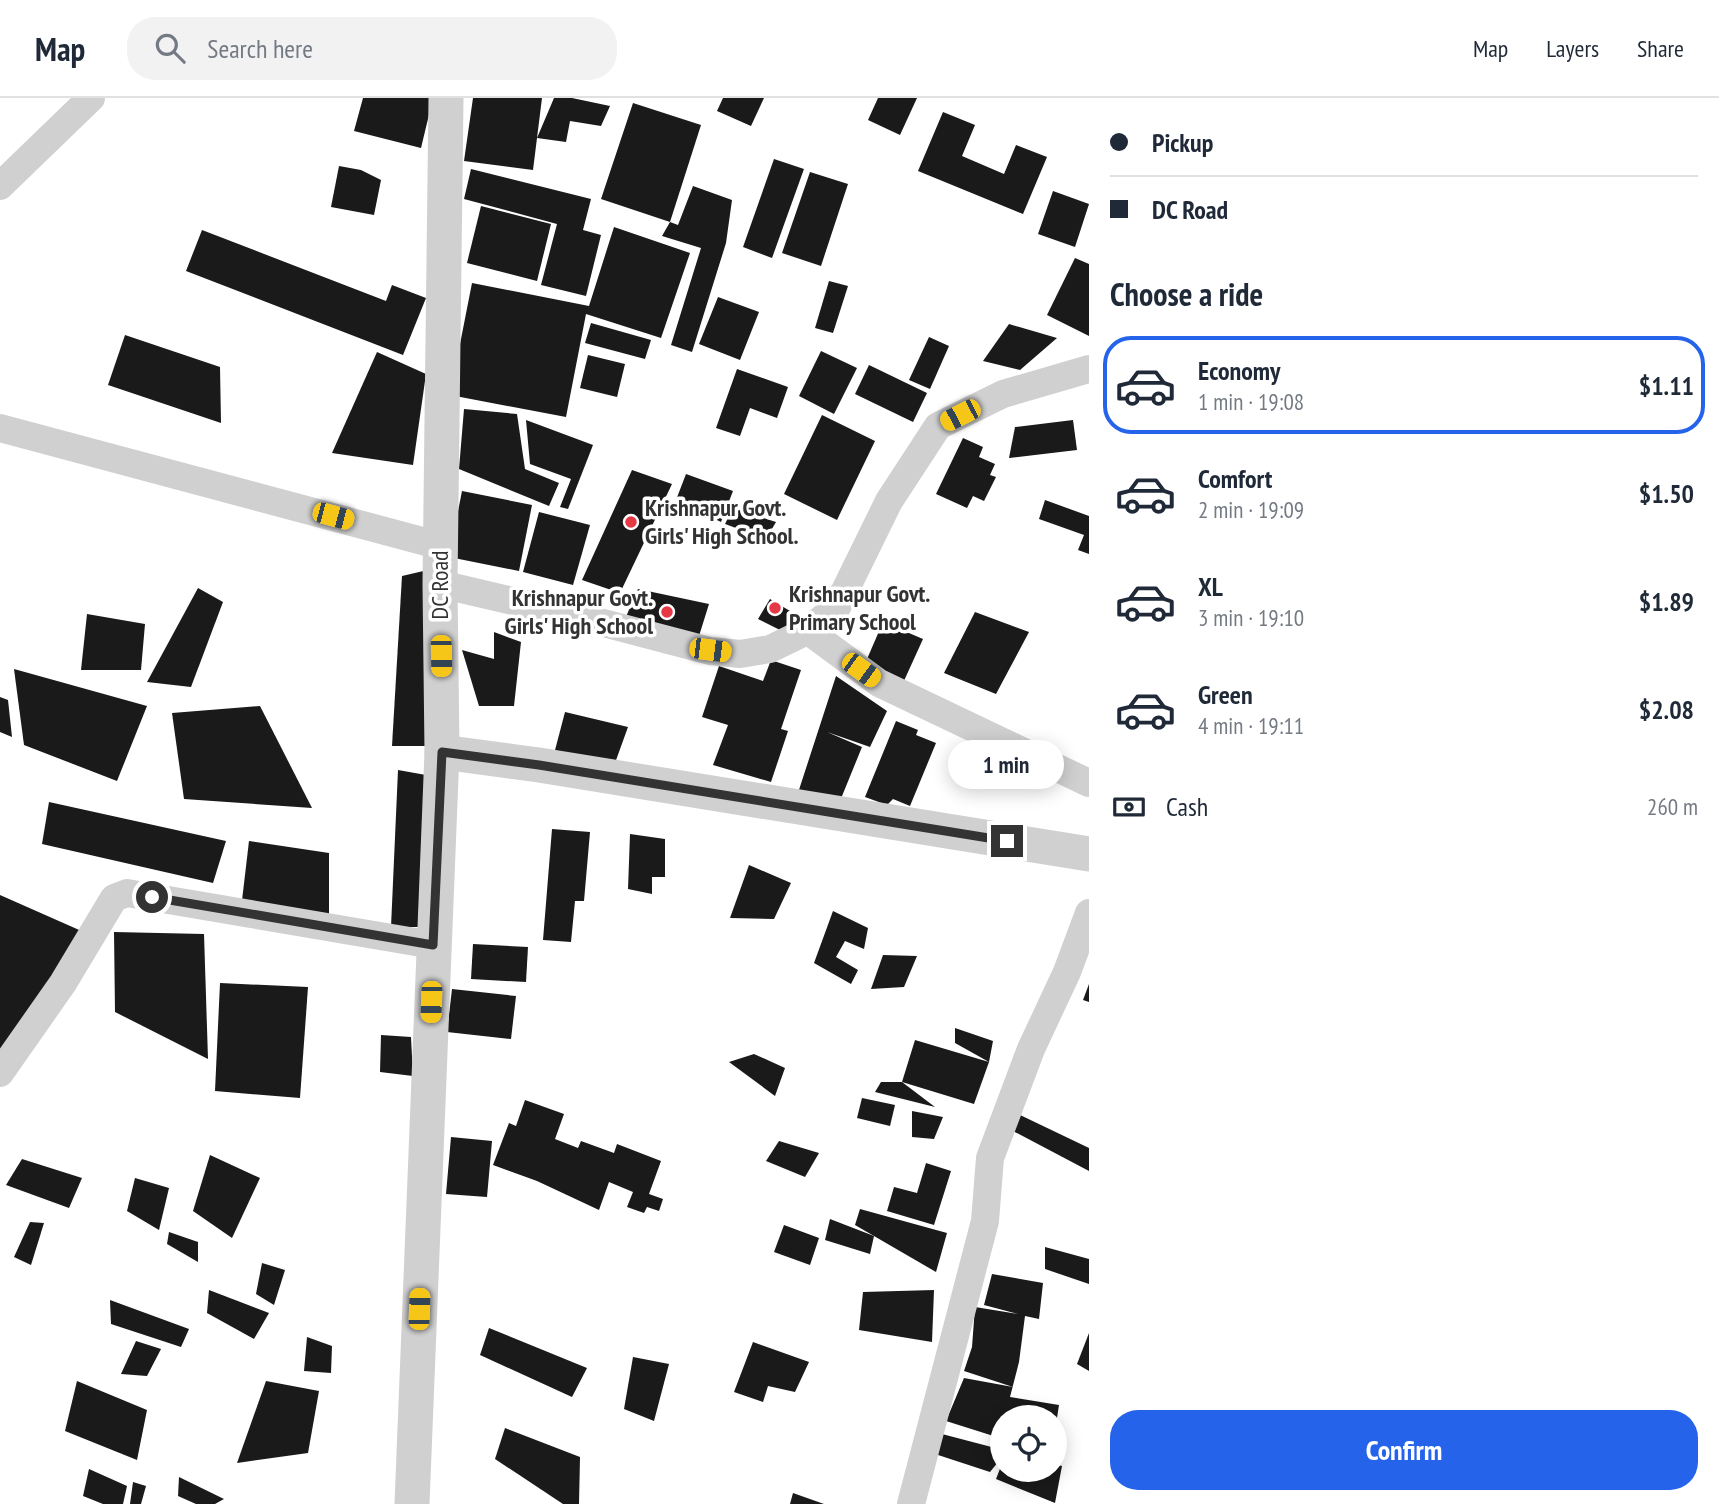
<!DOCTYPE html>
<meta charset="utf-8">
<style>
body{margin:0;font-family:"PT Sans Narrow",sans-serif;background:#f2f2f3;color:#1f2937;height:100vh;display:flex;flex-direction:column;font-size:26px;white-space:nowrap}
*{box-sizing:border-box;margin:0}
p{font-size:23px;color:#747a83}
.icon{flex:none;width:38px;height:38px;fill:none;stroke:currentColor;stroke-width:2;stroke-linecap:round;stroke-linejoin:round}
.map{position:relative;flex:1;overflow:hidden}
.side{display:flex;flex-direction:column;background:#fff;width:630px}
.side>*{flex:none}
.hud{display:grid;align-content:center;height:154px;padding:0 21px;background:#fff}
.fabs{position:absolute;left:990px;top:1307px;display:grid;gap:14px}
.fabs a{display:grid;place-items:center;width:77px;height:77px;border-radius:50%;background:#fff;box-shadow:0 4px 18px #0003;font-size:35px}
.end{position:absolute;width:32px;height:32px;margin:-16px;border:9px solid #333;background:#fff;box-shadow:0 0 0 4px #fff}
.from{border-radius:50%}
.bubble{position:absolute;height:49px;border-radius:24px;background:#fff;box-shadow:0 4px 18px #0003;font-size:23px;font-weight:600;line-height:49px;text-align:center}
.car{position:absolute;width:21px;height:42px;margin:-21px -10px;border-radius:9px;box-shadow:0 0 5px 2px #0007;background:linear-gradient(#f5c518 24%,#345 0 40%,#f5c518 0 76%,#345 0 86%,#f5c518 0)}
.hud b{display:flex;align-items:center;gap:24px;height:66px;font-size:26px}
.hud b+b{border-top:2px solid #e0e1e3}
.hud i{width:18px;height:18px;background:#1f2937}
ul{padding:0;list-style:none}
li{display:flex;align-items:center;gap:21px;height:98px;margin:0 14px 10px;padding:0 7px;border:4px solid transparent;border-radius:28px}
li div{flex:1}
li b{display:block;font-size:26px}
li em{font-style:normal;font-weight:600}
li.current{border-color:#2563eb}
li>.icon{width:63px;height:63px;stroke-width:1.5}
h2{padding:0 21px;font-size:32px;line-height:84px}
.pay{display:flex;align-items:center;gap:18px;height:77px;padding:0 21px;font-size:26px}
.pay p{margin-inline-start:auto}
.cta{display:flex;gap:14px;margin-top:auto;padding:14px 21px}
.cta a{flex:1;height:80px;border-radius:28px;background:#2563eb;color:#fff;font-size:28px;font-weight:600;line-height:80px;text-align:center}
header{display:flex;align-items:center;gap:42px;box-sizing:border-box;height:98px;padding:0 35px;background:#fff;border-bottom:2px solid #e0e1e3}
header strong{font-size:33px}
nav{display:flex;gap:38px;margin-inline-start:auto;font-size:24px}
.search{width:490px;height:63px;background:#f2f2f3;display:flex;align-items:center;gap:18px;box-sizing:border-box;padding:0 24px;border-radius:28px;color:#747a83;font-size:26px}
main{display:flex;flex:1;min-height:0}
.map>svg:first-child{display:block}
.building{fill:#1a1a1a}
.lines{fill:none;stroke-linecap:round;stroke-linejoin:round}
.minor{stroke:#d0d0d0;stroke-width:28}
.tertiary{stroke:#d0d0d0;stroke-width:35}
.route{stroke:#333;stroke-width:9}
.poi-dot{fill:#e63946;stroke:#fff;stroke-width:2.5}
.labels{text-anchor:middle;stroke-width:7;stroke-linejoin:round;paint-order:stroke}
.poi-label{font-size:24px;font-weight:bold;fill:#333;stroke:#fff;text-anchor:start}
.street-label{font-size:24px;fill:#333;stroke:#fff}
</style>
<header>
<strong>Map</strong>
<div class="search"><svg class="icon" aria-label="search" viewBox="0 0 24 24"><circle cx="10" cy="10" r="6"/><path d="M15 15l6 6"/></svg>Search here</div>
<nav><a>Map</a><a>Layers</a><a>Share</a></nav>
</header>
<main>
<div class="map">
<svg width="1089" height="1406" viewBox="0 0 1089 1406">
<rect width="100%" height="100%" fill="#fff"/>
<g class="building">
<polygon points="363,0 433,0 421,50 354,33"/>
<polygon points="473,0 542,0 537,40 554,0 572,0 610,8 601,28 570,23 566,44 537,40 533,72 464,63"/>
<polygon points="723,0 764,0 751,28 717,13"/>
<polygon points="878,0 917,0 900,37 868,22"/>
<polygon points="633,5 701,27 670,124 601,101"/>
<polygon points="943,14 975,27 962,58 1004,76 1016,47 1047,59 1023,116 918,73"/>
<polygon points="774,61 804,71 772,160 743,149"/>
<polygon points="339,68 361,72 381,82 374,117 331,109"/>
<polygon points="471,71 591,101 583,132 601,137 586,198 541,187 557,126 464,101"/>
<polygon points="810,74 848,86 821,168 782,155"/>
<polygon points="693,88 732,102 726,145 692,254 671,247 701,150 662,138 670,124 678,127"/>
<polygon points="1053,93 1089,106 1075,149 1038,136"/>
<polygon points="481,108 551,126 537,183 467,165"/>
<polygon points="614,129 690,155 661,240 586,216 566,319 450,297 472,185 589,208"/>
<polygon points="202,132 386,203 392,187 426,200 403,257 186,173"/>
<polygon points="1075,160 1089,166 1089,238 1047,217"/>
<polygon points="829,183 848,188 833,235 815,230"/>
<polygon points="718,199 759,214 740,262 699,246"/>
<polygon points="591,225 651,242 645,261 585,245"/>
<polygon points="1009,226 1057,240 1020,272 983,263"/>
<polygon points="125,237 220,269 221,325 108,287"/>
<polygon points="929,239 949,248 930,291 909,282"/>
<polygon points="821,253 857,270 834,316 799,298"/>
<polygon points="377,254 426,276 413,367 332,355"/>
<polygon points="588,257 625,266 617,299 580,290"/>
<polygon points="869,267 927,295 913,324 855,296"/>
<polygon points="737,271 788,289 777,320 750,310 740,338 716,330"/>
<polygon points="464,311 517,316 525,371 559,385 549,408 459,371"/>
<polygon points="822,317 875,343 837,422 784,396"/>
<polygon points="526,322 593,347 568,411 560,409 571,381 530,366"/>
<polygon points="1073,322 1077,352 1009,360 1015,329"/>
<polygon points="963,340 983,349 979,359 995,366 990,377 996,379 984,403 973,398 967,410 936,396"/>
<polygon points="632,372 672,386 620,495 582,482"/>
<polygon points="686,376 733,393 721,424 676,402"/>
<polygon points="462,393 532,407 519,473 449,459"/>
<polygon points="1045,402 1089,418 1089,456 1078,452 1084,437 1039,421"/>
<polygon points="733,410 776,424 766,441 725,426"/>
<polygon points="539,414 590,427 573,487 523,474"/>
<polygon points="432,471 425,648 392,648 402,478"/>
<polygon points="198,490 223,504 191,589 147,584"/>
<polygon points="638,491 709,506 699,538 625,521"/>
<polygon points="770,501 800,519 786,535 758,521"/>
<polygon points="975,514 1029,534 996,596 944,575"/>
<polygon points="87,516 145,526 141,572 81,572"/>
<polygon points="883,524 923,541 903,585 864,568"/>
<polygon points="494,534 521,544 514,608 479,608 462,552 494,561"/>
<polygon points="771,562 801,572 781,631 788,633 771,684 713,667 728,627 702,619 719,568 763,583"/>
<polygon points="14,571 147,608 117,683 24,647"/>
<polygon points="836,578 887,613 870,649 827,634 862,649 840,703 796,701"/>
<polygon points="0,599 8,602 12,639 0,634"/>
<polygon points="260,608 312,710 184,701 172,615"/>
<polygon points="565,614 628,629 615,665 554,656"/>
<polygon points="896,623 918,632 916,637 936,645 910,708 893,701 887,707 865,699"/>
<polygon points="398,672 426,677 418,829 391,829"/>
<polygon points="49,704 226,743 213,785 42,746"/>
<polygon points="552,731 590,734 584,803 575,803 571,844 543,842"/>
<polygon points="630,736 665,741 665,779 652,779 652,796 628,791"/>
<polygon points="249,743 329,755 329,828 241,811"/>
<polygon points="749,767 791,785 774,821 730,820"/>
<polygon points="0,797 86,835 0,953"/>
<polygon points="833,813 868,830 864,851 845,843 836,859 858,872 851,886 814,865"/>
<polygon points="114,834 204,836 208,961 115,914"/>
<polygon points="473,846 528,849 526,884 471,881"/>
<polygon points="883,857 917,858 904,889 871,891"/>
<polygon points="220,885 308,889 300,1000 215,993"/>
<polygon points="1089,886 1089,904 1083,902"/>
<polygon points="452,891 516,898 511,941 447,934"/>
<polygon points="955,930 993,943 989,964 974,1006 902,984 915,942 989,964 955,945"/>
<polygon points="381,937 411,939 413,978 380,974"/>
<polygon points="754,956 785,970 775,998 729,964"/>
<polygon points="881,984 902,984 935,1009 875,994"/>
<polygon points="862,1000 895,1007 890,1028 857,1020"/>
<polygon points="525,1002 564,1016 555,1041 578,1050 581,1043 614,1055 617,1046 661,1063 649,1096 663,1101 659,1113 647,1109 644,1115 627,1109 633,1094 609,1084 599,1112 537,1083 493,1067 509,1025 516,1028"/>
<polygon points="912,1013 943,1019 934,1041 912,1039"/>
<polygon points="1018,1016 1089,1050 1089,1073 1013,1033"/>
<polygon points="451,1039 492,1043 487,1099 446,1096"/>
<polygon points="779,1043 819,1055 805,1079 766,1063"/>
<polygon points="210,1057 260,1080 232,1140 193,1113"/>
<polygon points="22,1061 82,1080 69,1110 6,1087"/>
<polygon points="926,1065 951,1073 934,1127 887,1113 894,1089 917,1095"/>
<polygon points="135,1080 169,1090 159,1132 127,1113"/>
<polygon points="860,1111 947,1135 936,1174 855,1127"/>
<polygon points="830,1121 874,1138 870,1156 825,1142"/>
<polygon points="30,1124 44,1125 31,1167 14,1159"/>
<polygon points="784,1127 819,1140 810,1167 774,1154"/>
<polygon points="169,1134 198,1144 198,1164 167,1146"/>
<polygon points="1045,1149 1089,1161 1089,1186 1045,1171"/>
<polygon points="262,1165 285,1172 274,1207 256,1196"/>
<polygon points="992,1176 1043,1185 1039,1221 1025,1218 1019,1264 1010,1299 1059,1307 1057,1320 1003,1320 1003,1341 946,1323 964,1280 1013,1289 964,1273 972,1249 975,1209 1018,1216 984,1207"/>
<polygon points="209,1192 269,1215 254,1241 207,1215"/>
<polygon points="934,1192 932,1244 859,1232 863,1194"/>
<polygon points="110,1202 189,1231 181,1249 111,1226"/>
<polygon points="489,1230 587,1270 572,1299 480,1257"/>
<polygon points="1089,1235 1089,1273 1077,1266"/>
<polygon points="307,1239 332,1248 331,1275 304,1273"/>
<polygon points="136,1243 161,1251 147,1278 121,1276"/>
<polygon points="753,1244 809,1264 795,1294 768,1288 763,1304 734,1294"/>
<polygon points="633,1259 669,1266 654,1323 624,1311"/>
<polygon points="77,1283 147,1312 137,1362 65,1333"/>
<polygon points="266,1283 319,1293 308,1355 237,1365"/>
<polygon points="505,1330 580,1359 579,1406 563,1406 495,1361"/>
<polygon points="942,1336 1003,1352 1003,1358 990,1374 935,1356"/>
<polygon points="1003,1363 1003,1372 1055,1372 1055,1366 1062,1368 1055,1405 996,1381"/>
<polygon points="89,1371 127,1388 123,1406 103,1406 83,1398"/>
<polygon points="179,1379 224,1401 215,1406 196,1406 178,1398"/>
<polygon points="133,1384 146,1388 141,1406 130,1406"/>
<polygon points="793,1395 824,1406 790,1406"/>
</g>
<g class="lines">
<g class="minor">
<polyline points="0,88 91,0"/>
<polyline points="0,330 441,448"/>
<polyline points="440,486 573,517 710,553 740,556 770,551 805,534 837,509 889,403 938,328 1003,296 1089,271"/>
<polyline points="807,532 879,585 1089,685"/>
<polyline points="0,975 63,885 114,800 127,795 433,847"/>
<polyline points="911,1406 985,1123 990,1060 1031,951 1067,874 1089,815"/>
</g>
<g class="tertiary">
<polyline points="442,654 539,667 1089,756"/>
<polyline points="412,1406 442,654 440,486 446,0"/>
</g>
</g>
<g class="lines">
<polyline class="route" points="152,799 433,847 442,654 539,667 1007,743"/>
</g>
<g class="poi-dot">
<circle cx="631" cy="424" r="7"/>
<circle cx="775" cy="510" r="7"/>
<circle cx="667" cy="514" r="7"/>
</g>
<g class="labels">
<g class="poi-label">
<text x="645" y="418">Krishnapur Govt.<tspan x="645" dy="28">Girls' High School.</tspan></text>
<text x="789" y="504">Krishnapur Govt.<tspan x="789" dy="28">Primary School</tspan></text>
<text x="653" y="508" text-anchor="end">Krishnapur Govt.<tspan x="653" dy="28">Girls' High School</tspan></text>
</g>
<g class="street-label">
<text transform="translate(440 487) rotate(-90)" y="8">DC Road</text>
</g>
</g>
</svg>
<div class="fabs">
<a><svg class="icon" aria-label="locate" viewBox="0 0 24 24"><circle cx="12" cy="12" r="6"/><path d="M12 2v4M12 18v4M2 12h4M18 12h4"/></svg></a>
</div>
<i class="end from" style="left:152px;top:799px"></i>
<i class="end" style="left:1007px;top:743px"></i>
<div class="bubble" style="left:948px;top:642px;width:116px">1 min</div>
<i class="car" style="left:960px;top:317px;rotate:243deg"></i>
<i class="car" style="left:333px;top:418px;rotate:105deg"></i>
<i class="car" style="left:710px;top:552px;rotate:97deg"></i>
<i class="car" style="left:441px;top:558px;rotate:179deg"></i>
<i class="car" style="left:861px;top:572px;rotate:126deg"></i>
<i class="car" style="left:431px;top:904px;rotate:182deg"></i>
<i class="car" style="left:419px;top:1211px;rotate:2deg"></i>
</div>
<section class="side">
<div class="hud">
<b><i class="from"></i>Pickup</b>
<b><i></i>DC Road</b>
</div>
<h2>Choose a ride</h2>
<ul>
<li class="current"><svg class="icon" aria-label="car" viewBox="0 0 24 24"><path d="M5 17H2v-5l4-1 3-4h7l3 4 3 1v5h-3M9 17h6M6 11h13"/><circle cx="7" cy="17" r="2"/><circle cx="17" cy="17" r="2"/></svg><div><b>Economy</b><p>1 min · 19:08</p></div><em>$1.11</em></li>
<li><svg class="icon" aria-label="car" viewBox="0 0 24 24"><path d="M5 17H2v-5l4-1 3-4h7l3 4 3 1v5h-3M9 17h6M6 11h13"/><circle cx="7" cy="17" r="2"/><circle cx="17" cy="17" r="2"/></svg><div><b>Comfort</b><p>2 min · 19:09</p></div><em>$1.50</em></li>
<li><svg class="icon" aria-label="car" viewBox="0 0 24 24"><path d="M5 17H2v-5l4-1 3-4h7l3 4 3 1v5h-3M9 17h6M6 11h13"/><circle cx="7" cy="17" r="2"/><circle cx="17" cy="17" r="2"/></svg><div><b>XL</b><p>3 min · 19:10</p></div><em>$1.89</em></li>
<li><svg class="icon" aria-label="car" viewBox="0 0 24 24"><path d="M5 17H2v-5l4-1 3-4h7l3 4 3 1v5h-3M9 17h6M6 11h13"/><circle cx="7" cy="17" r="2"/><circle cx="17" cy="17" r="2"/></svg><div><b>Green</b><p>4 min · 19:11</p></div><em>$2.08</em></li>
</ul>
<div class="pay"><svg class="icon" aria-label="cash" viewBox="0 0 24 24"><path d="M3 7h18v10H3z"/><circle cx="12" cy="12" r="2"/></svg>Cash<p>260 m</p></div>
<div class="cta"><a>Confirm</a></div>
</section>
</main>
